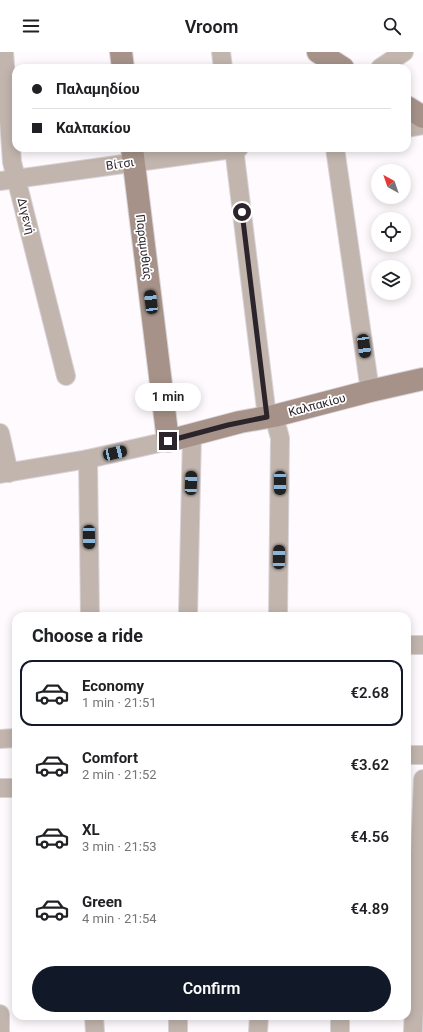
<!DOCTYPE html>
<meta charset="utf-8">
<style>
body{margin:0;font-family:Roboto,sans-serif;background:#f2f2f2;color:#202124;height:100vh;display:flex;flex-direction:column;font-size:15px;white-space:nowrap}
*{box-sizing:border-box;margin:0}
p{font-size:13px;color:#757577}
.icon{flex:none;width:22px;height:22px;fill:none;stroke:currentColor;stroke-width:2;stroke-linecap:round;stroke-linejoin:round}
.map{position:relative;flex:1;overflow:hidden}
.sheet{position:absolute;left:12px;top:560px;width:399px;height:408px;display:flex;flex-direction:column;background:#fff;border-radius:12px;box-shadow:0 2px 10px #0003}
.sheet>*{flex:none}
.guide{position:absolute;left:12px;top:12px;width:399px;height:88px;border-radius:12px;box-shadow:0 2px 10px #0003;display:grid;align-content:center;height:88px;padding:0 20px;background:#fff}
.needle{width:26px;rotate:320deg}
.buttons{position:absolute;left:371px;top:112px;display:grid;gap:8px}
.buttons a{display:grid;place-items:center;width:40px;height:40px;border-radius:50%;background:#fff;box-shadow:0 2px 10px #0003;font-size:20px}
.end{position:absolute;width:18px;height:18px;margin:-9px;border:5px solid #2b242b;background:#fff;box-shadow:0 0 0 2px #fff}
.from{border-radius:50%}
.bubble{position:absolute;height:28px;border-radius:14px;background:#fff;box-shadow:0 2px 10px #0003;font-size:13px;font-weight:600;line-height:28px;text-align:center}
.car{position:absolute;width:12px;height:24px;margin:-12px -6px;border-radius:5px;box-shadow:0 0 3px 1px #0007;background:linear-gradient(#222 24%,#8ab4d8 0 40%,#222 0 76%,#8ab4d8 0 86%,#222 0)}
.guide b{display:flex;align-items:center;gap:14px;height:38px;font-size:15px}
.guide b+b{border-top:1px solid #e0e0e0}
.guide i{width:10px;height:10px;background:#202124}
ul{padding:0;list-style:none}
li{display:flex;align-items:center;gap:12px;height:66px;margin:0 8px 6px;padding:0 12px;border:2px solid transparent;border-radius:12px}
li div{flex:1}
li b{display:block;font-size:15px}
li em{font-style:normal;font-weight:600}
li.selected{border-color:#111827}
li>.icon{width:36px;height:36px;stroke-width:1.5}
h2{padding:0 20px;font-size:18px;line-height:48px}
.action{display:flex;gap:8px;margin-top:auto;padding:8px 20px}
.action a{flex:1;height:46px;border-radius:24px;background:#111827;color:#fff;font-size:16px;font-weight:600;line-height:46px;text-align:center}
header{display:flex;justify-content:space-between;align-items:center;height:52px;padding:0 20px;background:#fff;font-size:18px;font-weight:600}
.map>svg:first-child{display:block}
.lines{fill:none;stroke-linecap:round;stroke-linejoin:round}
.street-casing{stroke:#d8d3d8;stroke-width:20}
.secondary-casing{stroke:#d8d3d8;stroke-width:24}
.street{stroke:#c2b5ae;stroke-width:18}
.secondary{stroke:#a69288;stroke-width:22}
.route{stroke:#2b242b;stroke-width:5}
.labels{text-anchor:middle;stroke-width:3.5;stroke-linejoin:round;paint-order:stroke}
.street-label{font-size:12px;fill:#2b242b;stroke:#fff}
</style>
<header><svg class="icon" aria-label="menu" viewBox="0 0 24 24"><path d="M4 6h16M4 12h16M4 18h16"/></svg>Vroom<svg class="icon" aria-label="search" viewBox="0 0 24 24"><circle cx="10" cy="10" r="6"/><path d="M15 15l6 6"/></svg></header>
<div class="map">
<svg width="423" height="980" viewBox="0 0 423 980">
<rect width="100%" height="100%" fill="#fefafe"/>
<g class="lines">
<g class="street-casing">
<g id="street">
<polyline points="4,0 12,110 66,324"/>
<polyline points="221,0 223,16"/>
<polyline points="380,16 404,0"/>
<polyline points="407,76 423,73"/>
<polyline points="234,96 267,365"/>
<polyline points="335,96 370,339"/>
<polyline points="0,129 239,96"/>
<polyline points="274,364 280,386 278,564"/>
<polyline points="0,381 9,421"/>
<polyline points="88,407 90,564"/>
<polyline points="0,422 88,407 168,389"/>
<polyline points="188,564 192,382"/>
<polyline points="407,593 423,593"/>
<polyline points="0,687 16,686"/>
<polyline points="407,703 423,703"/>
<polyline points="0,736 16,736"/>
<polyline points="0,962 0,980"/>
<polyline points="94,964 95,980"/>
<polyline points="178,980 178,964"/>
<polyline points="258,980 259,964"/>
<polyline points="340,980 340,964"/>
<polyline points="413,980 423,727"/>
</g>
</g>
<g class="secondary-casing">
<g id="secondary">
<polyline points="121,0 123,16"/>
<polyline points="318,0 343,16"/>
<polyline points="407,55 423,65"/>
<polyline points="132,96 168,389 240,370 274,364 370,339 423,327"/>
</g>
</g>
<use href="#street" class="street"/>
<use href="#secondary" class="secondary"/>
</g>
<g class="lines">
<polyline class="route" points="168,389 228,373 267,365 242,160"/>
</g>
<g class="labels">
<g class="street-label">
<text transform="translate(120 112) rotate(-8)" y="4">Βίτσι</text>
<text transform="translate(26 164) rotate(76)" y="4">Διγενή</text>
<text transform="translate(144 195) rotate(83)" y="4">Παραμυθιάς</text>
<text transform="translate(317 353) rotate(-15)" y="4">Καλπακίου</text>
</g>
</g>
</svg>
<div class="buttons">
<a><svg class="needle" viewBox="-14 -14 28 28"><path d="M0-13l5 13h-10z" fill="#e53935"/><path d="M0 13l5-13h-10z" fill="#757577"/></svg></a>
<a><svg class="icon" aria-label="locate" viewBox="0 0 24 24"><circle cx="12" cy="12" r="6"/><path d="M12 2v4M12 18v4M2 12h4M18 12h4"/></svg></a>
<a><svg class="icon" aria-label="layers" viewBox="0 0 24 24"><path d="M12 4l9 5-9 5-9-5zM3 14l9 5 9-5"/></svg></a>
</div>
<i class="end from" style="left:242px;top:160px"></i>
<i class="end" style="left:168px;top:389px"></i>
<div class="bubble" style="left:135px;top:331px;width:66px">1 min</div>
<i class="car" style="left:151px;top:250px;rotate:353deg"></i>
<i class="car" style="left:364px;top:294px;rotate:172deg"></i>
<i class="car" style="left:115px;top:401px;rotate:77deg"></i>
<i class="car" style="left:191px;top:431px;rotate:2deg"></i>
<i class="car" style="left:280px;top:431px;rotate:180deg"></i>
<i class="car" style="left:89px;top:485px;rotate:179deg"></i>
<i class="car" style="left:279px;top:505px;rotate:1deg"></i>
<div class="guide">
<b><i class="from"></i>Παλαμηδίου</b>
<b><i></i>Καλπακίου</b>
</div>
<section class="sheet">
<h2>Choose a ride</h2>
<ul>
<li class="selected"><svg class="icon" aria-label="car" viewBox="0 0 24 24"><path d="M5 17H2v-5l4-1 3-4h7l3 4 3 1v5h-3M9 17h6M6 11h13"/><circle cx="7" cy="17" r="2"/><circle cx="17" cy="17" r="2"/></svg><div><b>Economy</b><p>1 min · 21:51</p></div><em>€2.68</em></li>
<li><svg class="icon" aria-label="car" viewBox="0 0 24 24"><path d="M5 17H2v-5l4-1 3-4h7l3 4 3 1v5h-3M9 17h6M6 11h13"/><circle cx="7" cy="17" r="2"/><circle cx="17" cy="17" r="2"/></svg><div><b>Comfort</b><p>2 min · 21:52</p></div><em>€3.62</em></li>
<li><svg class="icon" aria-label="car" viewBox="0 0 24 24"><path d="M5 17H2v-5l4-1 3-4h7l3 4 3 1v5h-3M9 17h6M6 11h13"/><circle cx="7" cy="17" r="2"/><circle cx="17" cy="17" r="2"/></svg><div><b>XL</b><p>3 min · 21:53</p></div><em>€4.56</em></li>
<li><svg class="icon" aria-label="car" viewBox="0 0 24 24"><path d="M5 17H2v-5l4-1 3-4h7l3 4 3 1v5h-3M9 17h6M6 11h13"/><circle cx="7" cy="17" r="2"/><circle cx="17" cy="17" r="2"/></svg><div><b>Green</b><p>4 min · 21:54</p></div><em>€4.89</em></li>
</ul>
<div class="action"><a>Confirm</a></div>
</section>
</div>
